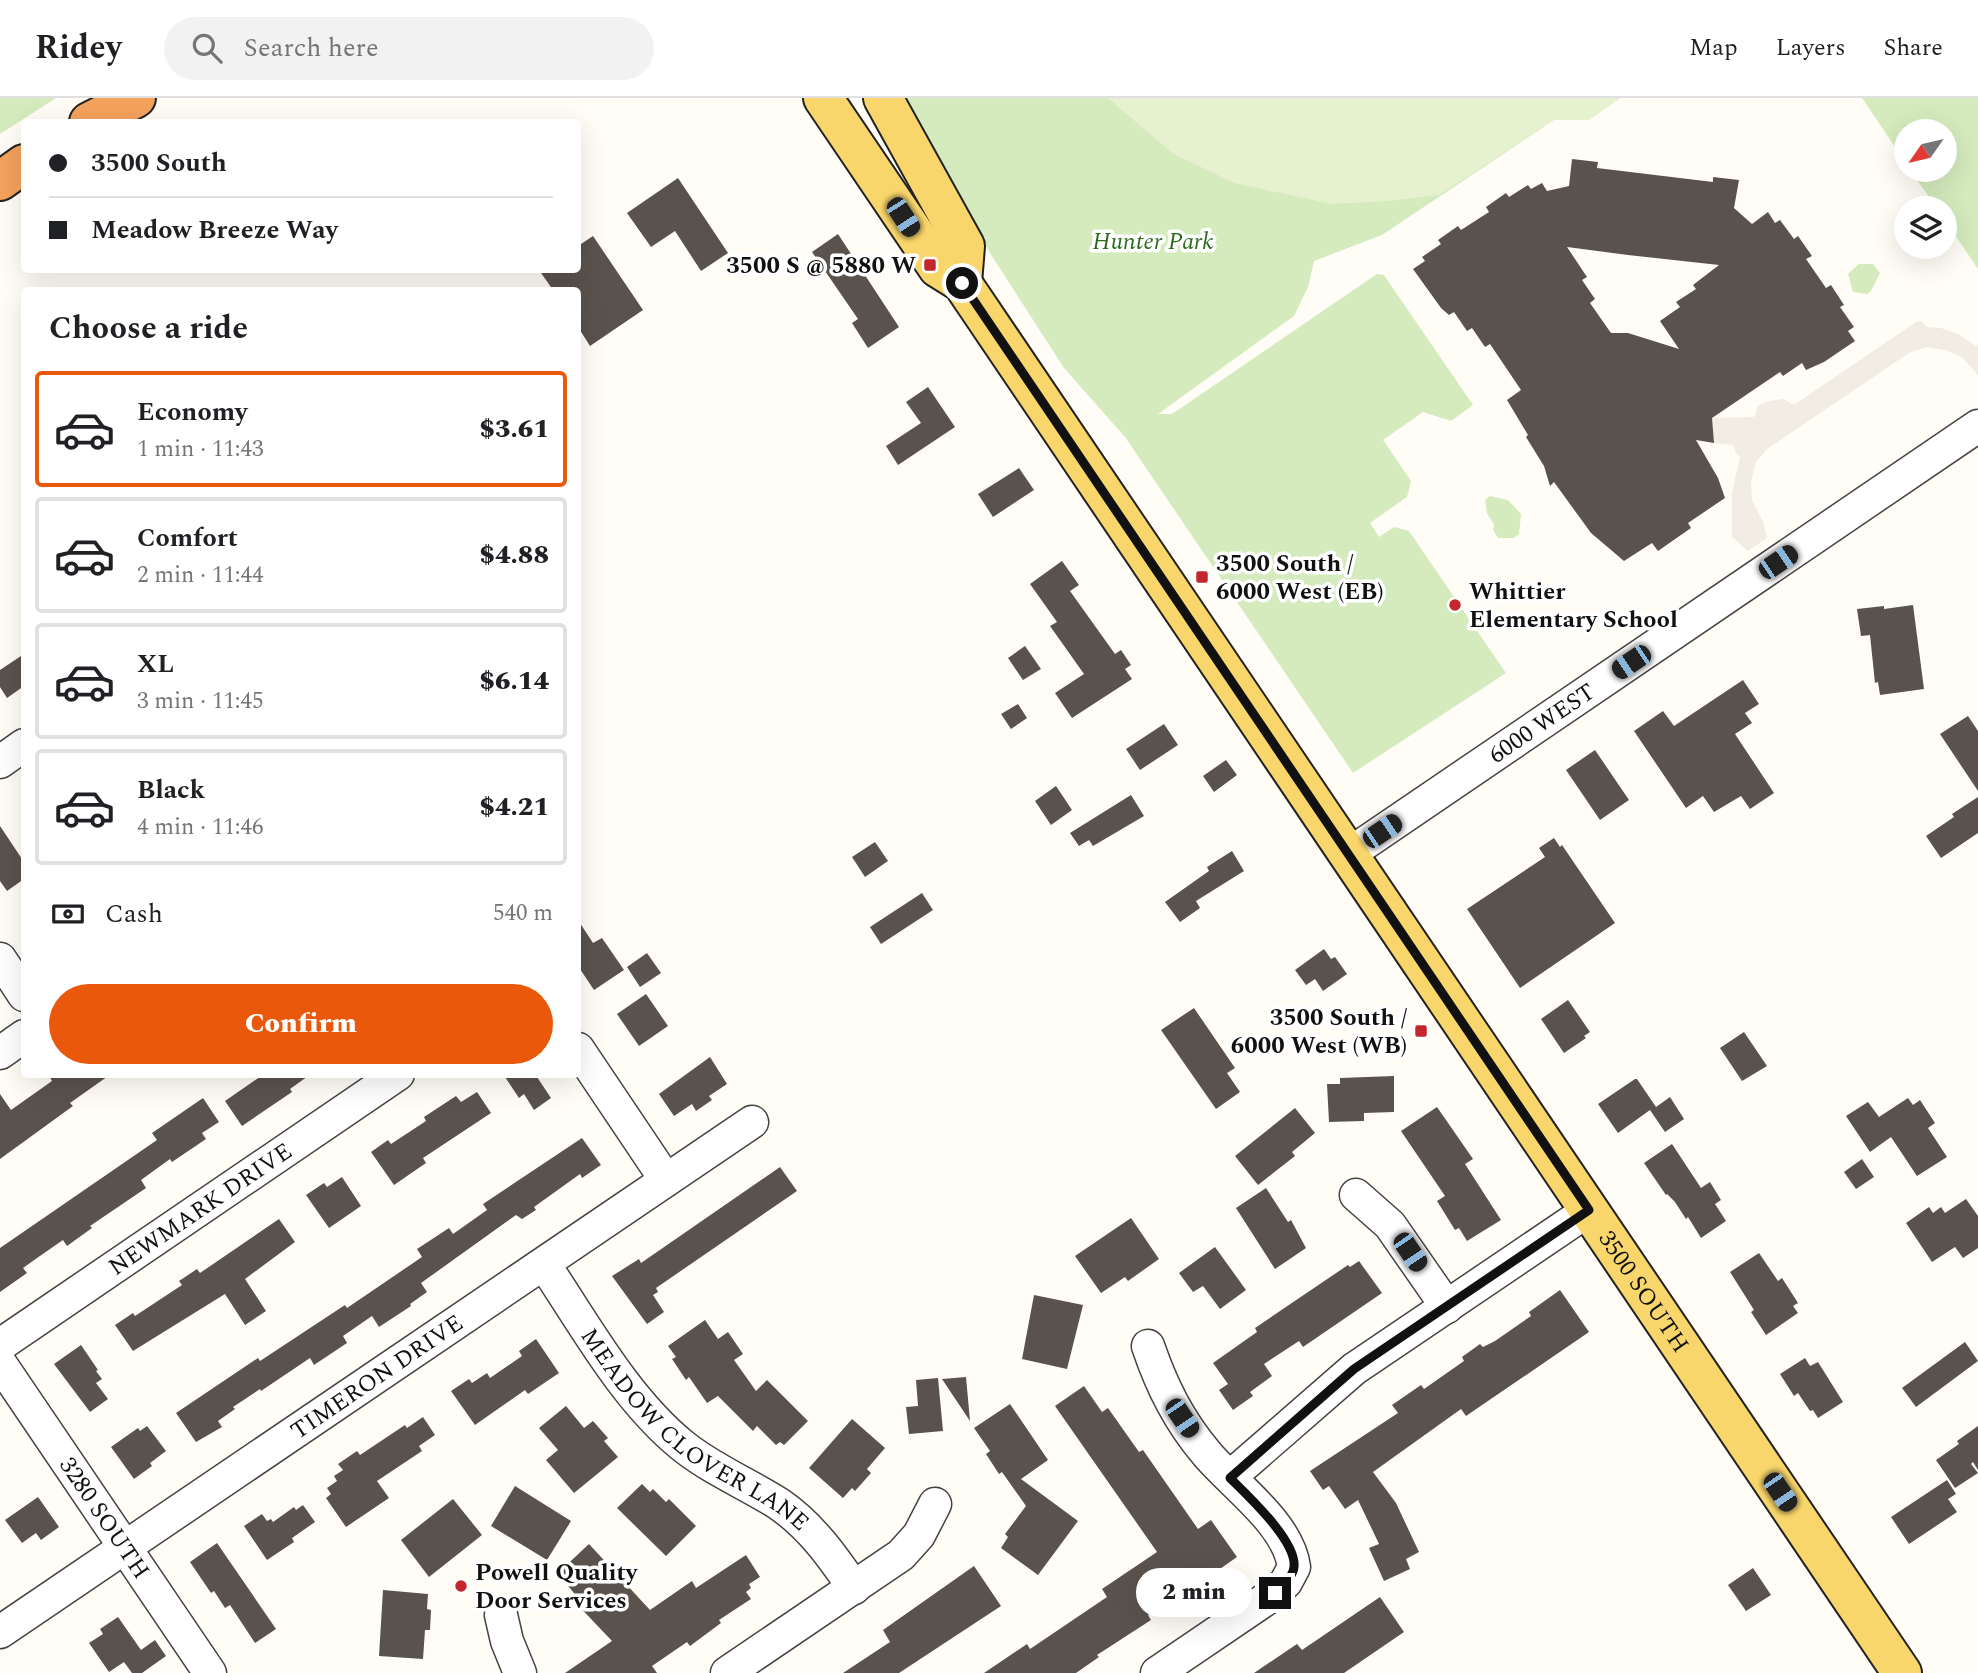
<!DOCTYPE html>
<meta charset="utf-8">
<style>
body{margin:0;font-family:Spectral,serif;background:#f2f2f2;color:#202124;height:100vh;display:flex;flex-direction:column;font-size:26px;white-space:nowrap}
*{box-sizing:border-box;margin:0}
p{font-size:23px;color:#757577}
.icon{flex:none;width:38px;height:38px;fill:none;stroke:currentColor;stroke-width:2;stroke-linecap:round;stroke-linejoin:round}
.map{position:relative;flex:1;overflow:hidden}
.sheet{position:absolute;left:21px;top:189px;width:560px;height:791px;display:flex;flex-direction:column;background:#fff;border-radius:7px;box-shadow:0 7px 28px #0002}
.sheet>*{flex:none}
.banner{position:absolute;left:21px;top:21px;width:560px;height:154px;border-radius:7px;box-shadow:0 7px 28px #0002;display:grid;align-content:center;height:154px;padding:0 28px;background:#fff}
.needle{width:46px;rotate:236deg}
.fabs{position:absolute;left:1894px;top:21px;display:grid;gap:14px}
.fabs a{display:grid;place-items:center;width:63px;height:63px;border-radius:50%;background:#fff;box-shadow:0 7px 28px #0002;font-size:35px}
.end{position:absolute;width:32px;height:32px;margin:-16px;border:9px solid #111;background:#fff;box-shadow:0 0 0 4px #fff}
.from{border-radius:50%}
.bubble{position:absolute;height:49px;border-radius:24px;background:#fff;box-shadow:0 7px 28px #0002;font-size:23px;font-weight:800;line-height:49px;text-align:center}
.car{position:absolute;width:21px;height:42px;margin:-21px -10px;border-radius:9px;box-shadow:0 0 5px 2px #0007;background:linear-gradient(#222 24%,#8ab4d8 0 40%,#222 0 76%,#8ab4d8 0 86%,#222 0)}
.banner b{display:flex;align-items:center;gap:24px;height:66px;font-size:26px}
.banner b+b{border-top:2px solid #e0e0e0}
.banner i{width:18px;height:18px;background:#202124}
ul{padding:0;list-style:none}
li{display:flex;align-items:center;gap:21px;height:116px;margin:0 14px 10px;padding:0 14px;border:4px solid #e0e0e0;border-radius:7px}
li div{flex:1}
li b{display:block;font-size:26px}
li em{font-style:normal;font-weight:800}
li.current{border-color:#ea580c}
li>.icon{width:63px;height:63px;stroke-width:1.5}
h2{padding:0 28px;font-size:32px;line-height:84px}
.pay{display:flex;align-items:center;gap:18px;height:77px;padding:0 28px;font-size:26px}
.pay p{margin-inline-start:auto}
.cta{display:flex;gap:14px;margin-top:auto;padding:14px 28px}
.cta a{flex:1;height:80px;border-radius:42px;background:#ea580c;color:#fff;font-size:28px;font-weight:800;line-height:80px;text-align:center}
header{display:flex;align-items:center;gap:42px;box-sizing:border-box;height:98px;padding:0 35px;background:#fff;border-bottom:2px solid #e0e0e0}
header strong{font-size:33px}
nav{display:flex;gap:38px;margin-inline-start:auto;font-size:24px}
.search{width:490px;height:63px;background:#f2f2f2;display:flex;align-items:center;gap:18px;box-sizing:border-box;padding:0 24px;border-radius:38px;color:#757577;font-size:26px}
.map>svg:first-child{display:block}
.green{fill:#d5ebbd}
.pitch{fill:#e6f2cf}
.plaza{fill:#f1ede2}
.building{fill:#5a524d;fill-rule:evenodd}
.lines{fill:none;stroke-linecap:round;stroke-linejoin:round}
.minor-casing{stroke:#444;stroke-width:35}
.major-casing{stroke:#222;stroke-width:42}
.highway-casing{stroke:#222;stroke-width:42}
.minor{stroke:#fff;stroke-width:32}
.major{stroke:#f9d66b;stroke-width:38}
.highway{stroke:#f5a25d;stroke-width:38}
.route{stroke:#111;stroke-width:9}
.poi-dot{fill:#c4262e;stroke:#fff;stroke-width:2.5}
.labels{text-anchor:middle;stroke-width:7;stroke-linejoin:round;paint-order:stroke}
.park-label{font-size:24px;font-style:italic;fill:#2f6b1f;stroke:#fff}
.poi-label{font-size:24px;font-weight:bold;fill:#111;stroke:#fff;text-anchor:start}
.street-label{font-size:24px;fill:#111;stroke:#fff}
</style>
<header>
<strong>Ridey</strong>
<div class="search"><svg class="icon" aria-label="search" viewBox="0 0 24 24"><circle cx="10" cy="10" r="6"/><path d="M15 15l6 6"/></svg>Search here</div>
<nav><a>Map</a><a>Layers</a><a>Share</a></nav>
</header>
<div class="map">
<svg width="1978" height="1575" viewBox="0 0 1978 1575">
<rect width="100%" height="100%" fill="#fffdf5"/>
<g class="green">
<polygon points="0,0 56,0 0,36"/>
<polygon points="903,0 1620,0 1589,22 1554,22 1382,137 1314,163 1308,189 1294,218 1158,316 1172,316 1377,176 1384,177 1473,307 1451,323 1423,314 1383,342 1411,383 1407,399 1370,425 1379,439 1394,429 1409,433 1506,575 1353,675 1125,339 1064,270 990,155"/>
<polygon points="1862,0 1978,0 1978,171 1944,121 1944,110 1937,110 1910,72 1944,72 1944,33 1906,33 1906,65"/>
<polygon points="1859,166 1873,166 1880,175 1871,193 1867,196 1853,194 1848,176"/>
<polygon points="1490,398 1508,402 1521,416 1519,436 1514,440 1498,440 1493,432 1494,427 1487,415 1485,402"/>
</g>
<polygon class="pitch" points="1108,0 1620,0 1589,22 1554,22 1439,97 1387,103 1332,106 1234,85 1172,55"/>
<polygon class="plaza" points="1921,223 1926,229 1941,230 1958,236 1976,248 1978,247 1978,277 1962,259 1945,252 1926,249 1909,255 1767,351 1756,364 1751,383 1752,402 1764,426 1767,440 1748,453 1732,439 1732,395 1740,359 1736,355 1733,347 1713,345 1711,320 1754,319 1758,308 1769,303 1783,301 1794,307 1916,224"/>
<g class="building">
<path d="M1572 61 1598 64 1597 70 1713 84V79L1739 82 1734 110 1752 126 1768 114 1775 125 1780 122 1794 141 1798 138 1812 158 1806 161 1826 190 1831 187 1844 207 1840 209 1854 229 1848 233 1855 243 1824 264 1806 272 1802 265 1783 278 1780 274 1712 320 1714 345 1696 342 1718 380 1725 400 1688 425 1691 430 1658 453 1652 445 1624 463 1591 435 1554 384 1550 388 1544 368 1526 339 1528 337 1507 302 1521 292 1490 246 1485 249 1472 230 1467 233 1454 214 1449 217 1441 210 1413 171 1425 163 1422 159 1441 146 1438 142 1458 128 1461 132 1489 114 1486 109 1506 95 1509 99 1528 87 1531 91 1542 85 1547 93 1569 88ZM1567 149 1628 157 1719 167 1693 187 1696 191 1676 204 1680 209 1660 223 1679 251 1628 235H1611L1590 205 1595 201 1582 182 1587 179Z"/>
<polygon points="678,80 728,155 701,173 675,133 651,149 627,115"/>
<polygon points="838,136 899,229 868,250 852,225 858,221 812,154"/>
<polygon points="593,138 643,212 590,248 578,229 578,192 553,192 539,172 578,172 578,148"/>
<polygon points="928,289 955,329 898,367 886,348 921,325 906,304"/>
<polygon points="1019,370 1034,392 993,419 978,396"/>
<polygon points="1062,463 1079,487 1070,493 1115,556 1121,552 1131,567 1125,571 1132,581 1072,620 1055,595 1084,576 1050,528 1057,524 1030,486"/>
<polygon points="1913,507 1924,591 1880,597 1878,584 1875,585 1870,537 1861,538 1857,511 1884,508 1884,511"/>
<polygon points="1025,548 1041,571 1023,582 1008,560"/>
<polygon points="24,556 24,588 7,600 0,589 0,572"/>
<polygon points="1743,582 1759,606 1745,615 1752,625 1735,636 1774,695 1750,711 1741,698 1714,714 1703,698 1686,710 1634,633 1663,613 1674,628"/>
<polygon points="1018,606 1027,620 1011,631 1001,616"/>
<polygon points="1968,618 1978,633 1978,693 1940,636"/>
<polygon points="1164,626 1178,647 1140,672 1126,651"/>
<polygon points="1595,652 1629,702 1600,722 1566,672"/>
<polygon points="1226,662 1237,677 1214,694 1203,678"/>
<polygon points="1056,688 1072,712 1051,727 1035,703"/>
<polygon points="1131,697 1144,718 1093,748 1089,742 1079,748 1070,735"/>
<polygon points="1978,699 1978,735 1941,760 1926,738 1954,719 1952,716"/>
<polygon points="0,728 24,764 24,781 7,793 0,783"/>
<polygon points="1554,740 1560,749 1562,747 1615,825 1520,890 1467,811 1545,759 1539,750"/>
<polygon points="875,744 888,763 865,779 852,759"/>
<polygon points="1232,753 1244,773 1196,803 1200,810 1180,824 1165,804 1209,773 1207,769"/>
<polygon points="922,795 933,812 881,846 870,829"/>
<polygon points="578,822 593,845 602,840 624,872 594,892 578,868"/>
<polygon points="1324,851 1331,861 1335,859 1347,876 1323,893 1315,881 1306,887 1295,872"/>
<polygon points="647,855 661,875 640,889 627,869"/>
<polygon points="646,896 668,928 639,948 617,916"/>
<polygon points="1568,902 1590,934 1584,938 1586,940 1564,955 1541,921"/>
<polygon points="1194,910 1235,970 1227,975 1240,994 1216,1011 1161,932"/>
<polygon points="1744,934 1767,968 1742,983 1720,950"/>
<polygon points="710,959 727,986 709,998 712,1002 696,1013 692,1006 674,1018 659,996"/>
<polygon points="48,976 111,976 70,1005 73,1008 0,1061 0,996 11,1012 52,983"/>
<polygon points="264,976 311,976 290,991 292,994 242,1028 225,1003"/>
<polygon points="503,976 535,976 551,1000 534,1012 524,996 519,1000"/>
<polygon points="1394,978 1394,1014 1364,1015 1364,1023 1329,1024 1327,986 1340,986 1340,980"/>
<polygon points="1635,981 1637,981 1656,1009 1670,999 1684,1021 1665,1034 1650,1012 1618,1035 1598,1006"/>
<polygon points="477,994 491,1015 423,1060 426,1065 394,1087 371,1054 388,1042 391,1046 426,1023 424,1019 456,998 461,1004"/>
<polygon points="203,1000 219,1024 202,1035 206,1041 172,1064 170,1061 141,1082 146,1090 90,1128 92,1130 67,1148 63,1142 37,1160 23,1170 27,1175 0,1194 0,1150 157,1042 152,1035"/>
<polygon points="1908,1000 1913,1007 1920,1002 1935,1025 1928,1030 1947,1059 1917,1078 1891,1039 1870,1054 1846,1018 1868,1004 1879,1019"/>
<polygon points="1437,1009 1473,1061 1465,1066 1501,1122 1467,1143 1459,1130 1455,1132 1437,1103 1445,1098 1401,1033"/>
<polygon points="1295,1010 1315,1035 1292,1054 1295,1058 1258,1087 1235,1058"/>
<polygon points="582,1040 601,1067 582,1080 580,1076 534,1109 536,1112 522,1121 516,1117 421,1185 427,1194 410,1206 411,1208 379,1229 372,1218 343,1238 347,1245 314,1267 310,1260 261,1293 260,1291 233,1309 235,1311 218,1323 222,1329 196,1344 176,1315 258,1260 260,1263 345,1207 347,1210 422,1159 417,1151 449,1130 453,1136 487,1112 483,1106"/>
<polygon points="1672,1046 1701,1090 1710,1084 1721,1102 1715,1106 1726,1123 1701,1140 1688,1119 1686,1121 1675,1104 1667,1096 1666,1097 1644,1065"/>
<polygon points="1862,1061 1874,1079 1856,1091 1844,1074"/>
<polygon points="780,1069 797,1093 656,1190 658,1194 653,1197 664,1214 647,1226 612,1178 639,1161 641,1165"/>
<polygon points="342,1079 361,1108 329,1130 306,1097 324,1085 327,1089"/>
<polygon points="1266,1090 1288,1124 1291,1122 1306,1150 1275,1171 1236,1110"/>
<polygon points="1966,1101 1978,1118 1978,1150 1963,1160 1955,1149 1932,1164 1906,1125 1929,1109 1933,1115 1941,1109 1945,1115"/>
<polygon points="1131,1120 1159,1161 1128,1183 1125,1179 1101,1195 1075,1158"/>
<polygon points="279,1121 295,1144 245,1181 266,1213 245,1227 225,1196 133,1253 115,1227 133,1215 135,1218 182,1187 179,1183 197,1171 200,1175"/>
<polygon points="1215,1149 1246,1192 1220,1211 1203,1188 1193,1194 1179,1175"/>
<polygon points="1759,1155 1778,1183 1782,1180 1798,1205 1793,1208 1798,1215 1766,1237 1751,1214 1754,1212 1730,1174"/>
<polygon points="1359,1163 1382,1195 1303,1249 1299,1243 1264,1266 1272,1278 1250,1294 1253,1298 1233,1312 1219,1292 1228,1286 1213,1265 1257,1234 1255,1230 1348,1167 1350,1169"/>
<polygon points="1560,1192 1589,1234 1466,1318 1461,1311 1373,1374 1396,1405 1419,1454 1406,1461 1410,1471 1384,1483 1369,1450 1379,1446 1358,1402 1345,1411 1329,1388 1323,1392 1310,1373 1398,1315 1392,1307 1421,1287 1424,1291 1464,1263 1462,1259 1480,1246 1483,1249 1495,1243 1531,1218 1529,1214"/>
<polygon points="1034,1197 1083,1207 1067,1271 1022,1261"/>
<polygon points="705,1222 718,1241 728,1234 743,1256 734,1262 756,1293 767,1282 808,1323 784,1347 780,1344 776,1347 757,1328 753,1333 718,1298 707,1305 689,1279 686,1282 672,1261 676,1259 668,1248"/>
<polygon points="536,1241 559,1275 528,1296 525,1292 475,1327 451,1293 469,1281 472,1285 487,1275 490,1280 522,1258 519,1253"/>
<polygon points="1965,1244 1978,1263 1916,1309 1902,1290"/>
<polygon points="81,1247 98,1272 96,1273 102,1281 96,1285 108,1301 90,1314 54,1266"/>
<polygon points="1805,1260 1810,1268 1818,1264 1843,1304 1818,1320 1813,1312 1810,1313 1798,1295 1794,1298 1780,1276"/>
<polygon points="966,1279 970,1323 942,1281"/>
<polygon points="938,1280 943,1333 909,1336 906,1309 918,1308 916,1282"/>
<polygon points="1084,1288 1102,1314 1108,1310 1139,1354 1143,1352 1198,1431 1211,1422 1237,1459 1214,1475 1217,1479 1197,1493 1193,1487 1148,1517 1151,1522 1097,1557 1099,1559 1076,1575 984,1575 1027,1546 1030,1551 1107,1499 1102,1491 1157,1454 1055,1308"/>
<polygon points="1010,1306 1048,1362 1021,1381 1078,1423 1038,1477 1001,1450 1008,1439 1005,1436 1026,1408 1002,1374 999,1376 986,1356 990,1353 974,1330"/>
<polygon points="566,1308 584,1330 593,1323 608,1340 604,1343 618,1359 574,1395 546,1362 558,1352 539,1330"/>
<polygon points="423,1319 435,1337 419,1348 422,1353 377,1383 389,1400 346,1429 326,1400 331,1396 327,1390 337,1383 334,1378 343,1372 338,1366 357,1353 360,1357 405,1327 407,1330"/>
<polygon points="852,1321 885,1350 867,1371 871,1375 855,1393 852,1390 843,1400 809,1370"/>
<polygon points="147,1328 166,1353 150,1365 152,1368 134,1381 111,1349 138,1330 140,1333"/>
<polygon points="1978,1328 1978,1372 1973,1364 1971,1366 1978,1375 1955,1390 1936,1362 1959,1346 1957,1343"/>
<polygon points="1947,1382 1956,1396 1948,1401 1957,1414 1909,1446 1891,1419"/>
<polygon points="642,1386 650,1394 653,1391 666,1404 669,1401 696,1428 666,1458 617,1410"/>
<polygon points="515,1388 571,1423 547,1462 491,1428"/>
<polygon points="38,1399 59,1429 41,1442 36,1435 22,1445 5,1422"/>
<polygon points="453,1401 482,1437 429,1479 401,1442"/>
<polygon points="303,1407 315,1424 292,1440 294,1444 267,1462 244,1428 262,1416 267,1423 271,1421 273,1424 294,1409 296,1412"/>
<polygon points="217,1445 276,1531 255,1545 230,1507 225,1510 214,1493 211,1495 190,1464"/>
<polygon points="589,1446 650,1512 692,1483 696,1490 746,1457 760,1479 749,1486 751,1490 746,1494 751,1501 719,1522 721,1525 690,1548 687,1544 652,1568 657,1575 565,1575 612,1543 573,1502 577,1499 558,1475"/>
<polygon points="974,1468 1001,1508 899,1575 843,1575 890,1544 883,1532"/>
<polygon points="1753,1470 1771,1497 1746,1513 1728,1487"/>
<polygon points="383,1492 428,1496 427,1511 431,1512 430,1532 425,1532 423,1561 379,1558"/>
<polygon points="1380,1499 1404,1534 1344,1575 1254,1575 1297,1546 1302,1552"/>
<polygon points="118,1519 141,1552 155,1542 166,1558 142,1575 132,1575 124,1564 109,1574 89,1545 103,1536 100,1531"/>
</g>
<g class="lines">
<g class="minor-casing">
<g id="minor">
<polyline points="0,664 24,647"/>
<path id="s1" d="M1349 756 1978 328"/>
<polyline points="0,861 24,897"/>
<polyline points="578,951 666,1082"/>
<polyline points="0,955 24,938"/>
<polyline points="1356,1097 1390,1127 1447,1209"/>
<path id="s2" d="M544 1166C585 1227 625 1301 683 1348 713 1372 748 1386 779 1406 811 1428 833 1459 854 1490"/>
<path id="s3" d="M0 1247 398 976"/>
<path d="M1148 1248C1162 1289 1179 1323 1207 1356 1234 1388 1288 1425 1294 1469L1286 1484 1275 1495 1157 1575"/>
<path id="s4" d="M0 1265 210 1575"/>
<polyline points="1230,1379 1354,1271 1589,1112"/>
<polyline points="501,1517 507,1543 520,1575"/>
<path id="s5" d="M0 1534 752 1024"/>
<polyline points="727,1575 901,1457 919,1437 935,1406"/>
</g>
</g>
<g class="major-casing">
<g id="major">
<path id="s6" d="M823 0 938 170 962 185 1902 1575"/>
<polyline points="883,0 965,148 962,185"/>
</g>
</g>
<g class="highway-casing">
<g id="highway">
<polyline points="89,24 136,0"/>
<polyline points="0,83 24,66"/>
</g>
</g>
<use href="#minor" class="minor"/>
<use href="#major" class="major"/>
<use href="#highway" class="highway"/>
</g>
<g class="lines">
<path class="route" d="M962 185 1589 1112 1354 1271 1230 1380C1247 1397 1297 1443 1294 1469 1293 1479 1282 1489 1275 1495"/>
</g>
<g class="poi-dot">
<rect x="923" y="160" width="14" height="14" rx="3.5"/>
<rect x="1195" y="472" width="14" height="14" rx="3.5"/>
<circle cx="1455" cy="507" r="7"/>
<rect x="1414" y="926" width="14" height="14" rx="3.5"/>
<circle cx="461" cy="1488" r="7"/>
</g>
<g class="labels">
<g class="park-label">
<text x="1153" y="151">Hunter Park</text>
</g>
<g class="poi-label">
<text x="916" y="175" text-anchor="end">3500 S @ 5880 W</text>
<text x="1216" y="473">3500 South /<tspan x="1216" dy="28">6000 West (EB)</tspan></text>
<text x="1469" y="501">Whittier<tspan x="1469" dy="28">Elementary School</tspan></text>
<text x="1407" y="927" text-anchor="end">3500 South /<tspan x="1407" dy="28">6000 West (WB)</tspan></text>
<text x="475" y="1482">Powell Quality<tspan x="475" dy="28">Door Services</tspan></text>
</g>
<g class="street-label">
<text dy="8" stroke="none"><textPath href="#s1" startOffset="233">6000 WEST</textPath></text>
<text dy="8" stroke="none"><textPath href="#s3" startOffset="242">NEWMARK DRIVE</textPath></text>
<text dy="8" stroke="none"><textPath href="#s6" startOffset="1451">3500 SOUTH</textPath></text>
<text dy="8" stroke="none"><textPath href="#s5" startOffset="455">TIMERON DRIVE</textPath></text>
<text dy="8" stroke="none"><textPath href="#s2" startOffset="228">MEADOW CLOVER LANE</textPath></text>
<text dy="8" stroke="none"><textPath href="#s4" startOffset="187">3280 SOUTH</textPath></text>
</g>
</g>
</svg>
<div class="fabs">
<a><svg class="needle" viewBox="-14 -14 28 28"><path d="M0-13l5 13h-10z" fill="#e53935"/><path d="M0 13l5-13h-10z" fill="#757577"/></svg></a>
<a><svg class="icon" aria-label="layers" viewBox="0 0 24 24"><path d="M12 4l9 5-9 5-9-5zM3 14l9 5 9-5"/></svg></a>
</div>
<i class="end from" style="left:962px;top:185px"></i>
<i class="end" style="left:1275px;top:1495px"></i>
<div class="bubble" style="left:1136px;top:1470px;width:116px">2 min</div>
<i class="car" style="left:903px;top:119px;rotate:147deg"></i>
<i class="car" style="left:1778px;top:464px;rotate:56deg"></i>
<i class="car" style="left:1631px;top:564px;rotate:236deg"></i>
<i class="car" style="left:1382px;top:733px;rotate:56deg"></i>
<i class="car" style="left:1410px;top:1154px;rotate:146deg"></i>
<i class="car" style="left:1182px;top:1320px;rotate:146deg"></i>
<i class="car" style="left:1780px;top:1394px;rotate:146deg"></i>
<div class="banner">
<b><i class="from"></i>3500 South</b>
<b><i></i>Meadow Breeze Way</b>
</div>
<section class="sheet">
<h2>Choose a ride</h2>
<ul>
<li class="current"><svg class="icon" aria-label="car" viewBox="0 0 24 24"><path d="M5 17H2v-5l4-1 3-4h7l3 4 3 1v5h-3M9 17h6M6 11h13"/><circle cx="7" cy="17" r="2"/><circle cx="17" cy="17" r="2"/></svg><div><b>Economy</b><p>1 min · 11:43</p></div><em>$3.61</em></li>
<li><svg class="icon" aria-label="car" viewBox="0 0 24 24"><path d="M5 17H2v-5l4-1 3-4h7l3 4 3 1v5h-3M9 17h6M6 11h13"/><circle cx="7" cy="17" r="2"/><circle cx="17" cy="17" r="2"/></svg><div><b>Comfort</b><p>2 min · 11:44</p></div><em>$4.88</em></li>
<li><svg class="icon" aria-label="car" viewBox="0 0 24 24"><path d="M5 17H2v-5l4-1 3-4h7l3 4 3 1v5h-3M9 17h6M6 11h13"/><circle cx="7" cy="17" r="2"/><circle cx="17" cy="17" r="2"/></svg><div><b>XL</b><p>3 min · 11:45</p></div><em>$6.14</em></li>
<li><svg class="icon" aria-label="car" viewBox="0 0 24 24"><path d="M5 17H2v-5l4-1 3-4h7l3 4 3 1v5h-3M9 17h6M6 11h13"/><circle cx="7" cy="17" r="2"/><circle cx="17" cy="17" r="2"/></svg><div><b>Black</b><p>4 min · 11:46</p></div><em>$4.21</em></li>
</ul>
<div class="pay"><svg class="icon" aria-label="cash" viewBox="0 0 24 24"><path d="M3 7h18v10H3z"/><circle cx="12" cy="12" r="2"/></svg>Cash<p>540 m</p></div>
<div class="cta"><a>Confirm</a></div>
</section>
</div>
